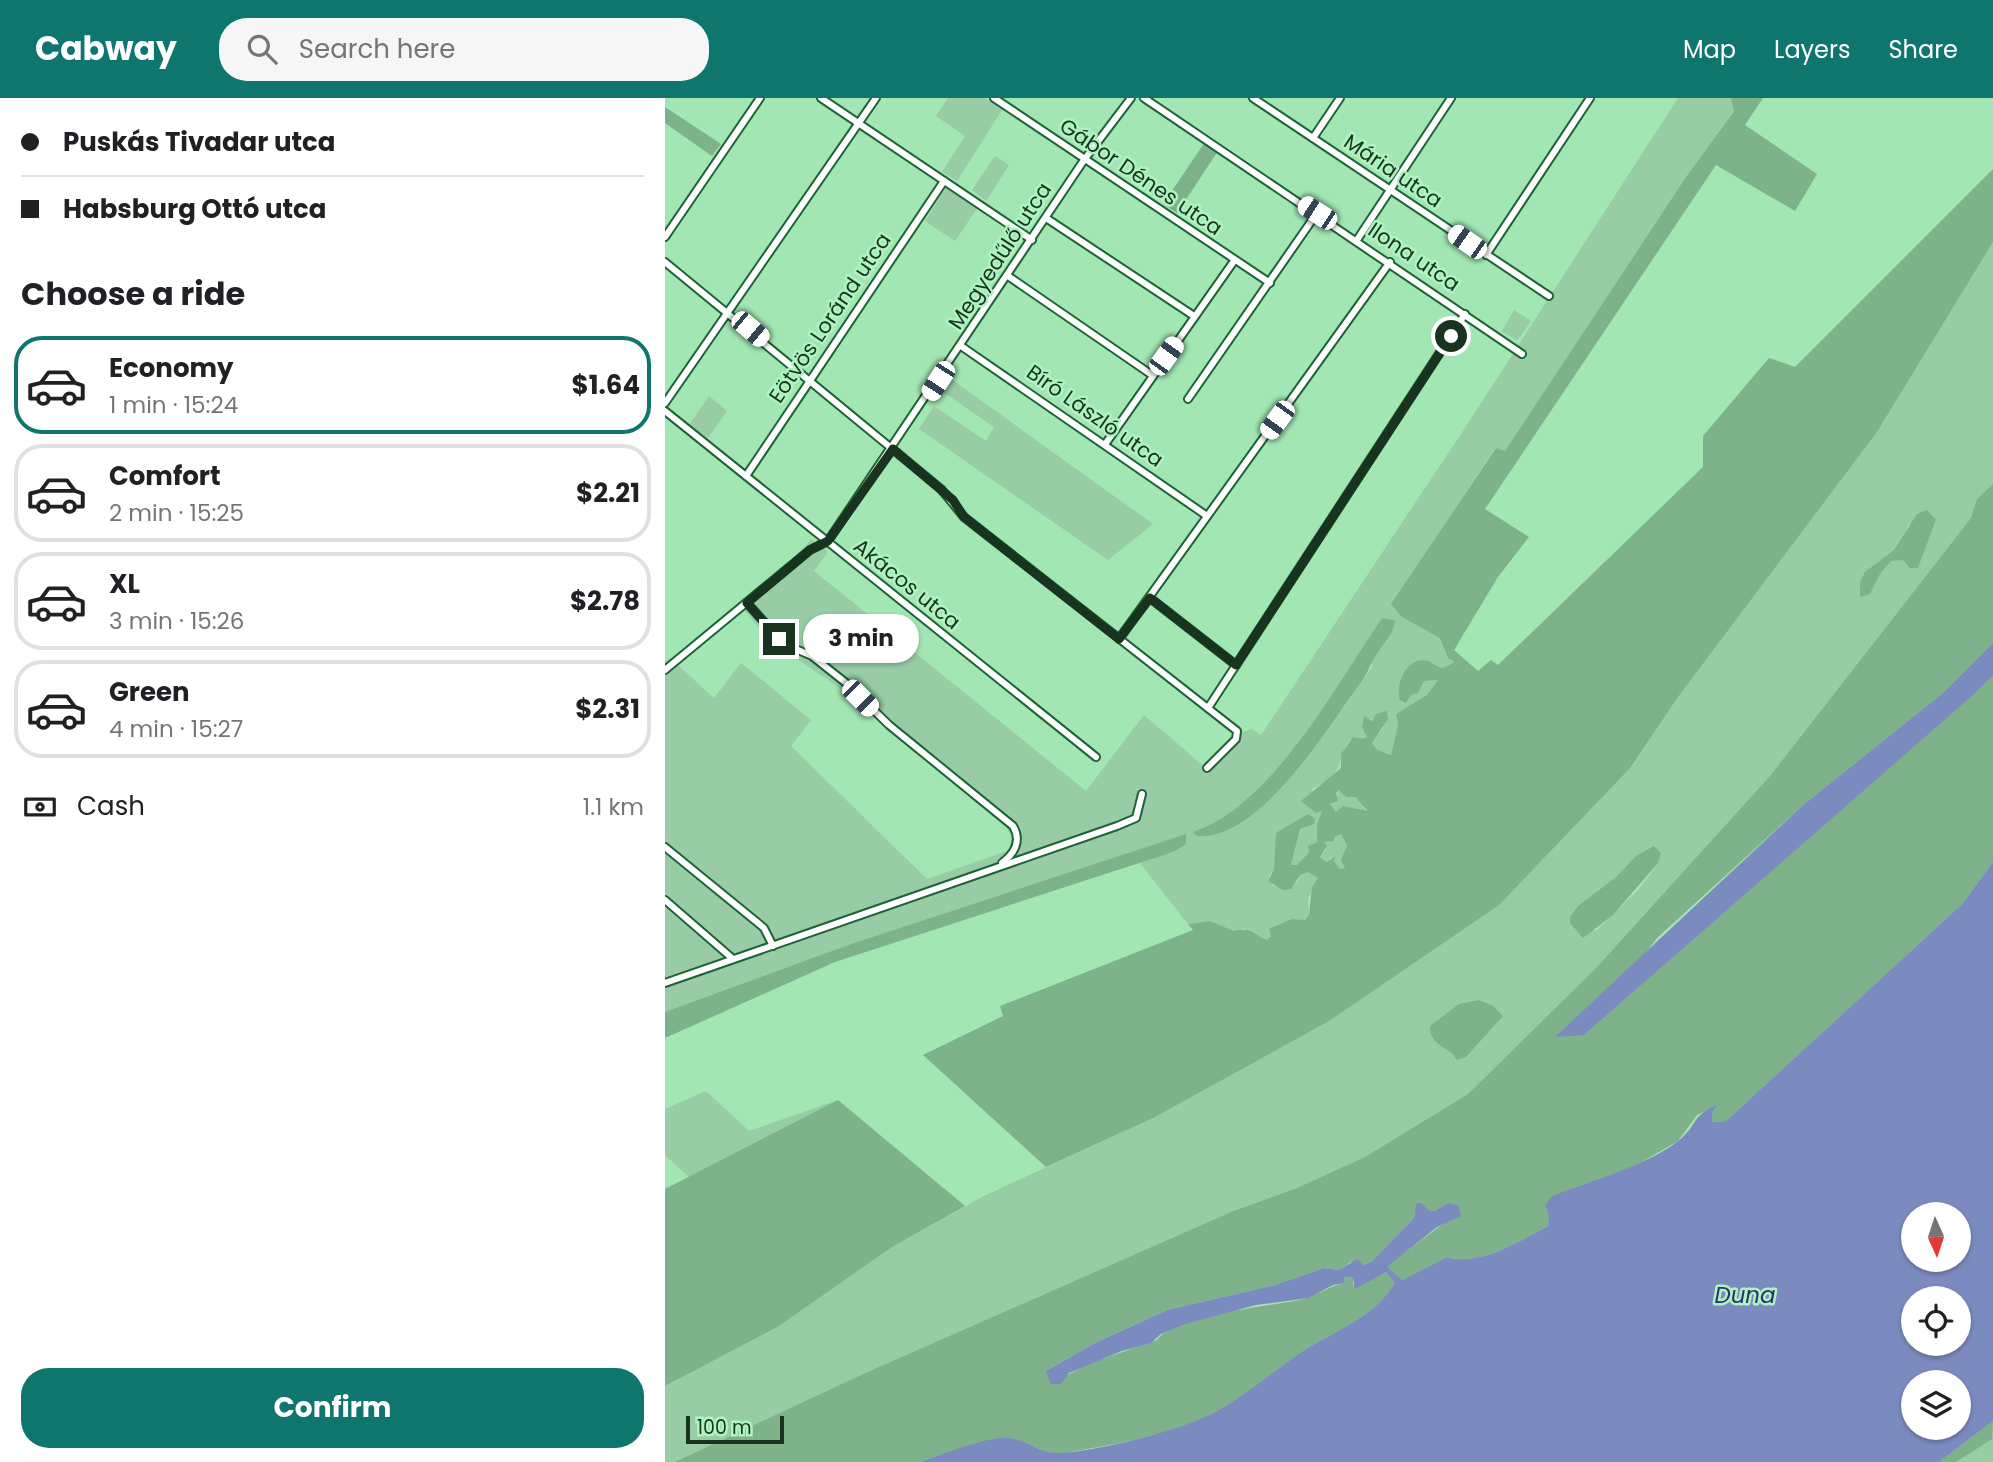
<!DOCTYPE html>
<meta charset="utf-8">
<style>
body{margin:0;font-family:Poppins,sans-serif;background:#f6f6f6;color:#202124;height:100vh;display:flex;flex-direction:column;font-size:26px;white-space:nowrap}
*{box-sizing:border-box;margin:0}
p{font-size:23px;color:#757577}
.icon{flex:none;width:38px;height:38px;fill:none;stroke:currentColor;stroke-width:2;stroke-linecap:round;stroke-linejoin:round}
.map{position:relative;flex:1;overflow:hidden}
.sheet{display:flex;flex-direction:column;background:#fff;width:665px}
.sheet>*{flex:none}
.banner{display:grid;align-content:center;height:154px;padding:0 21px;background:#fff}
.needle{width:46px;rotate:177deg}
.fabs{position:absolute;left:1236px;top:1104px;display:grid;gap:14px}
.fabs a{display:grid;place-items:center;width:70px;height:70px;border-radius:50%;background:#fff;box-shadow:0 2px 5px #0004;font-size:35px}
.scale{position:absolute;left:21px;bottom:18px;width:98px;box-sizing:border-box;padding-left:7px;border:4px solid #183420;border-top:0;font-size:19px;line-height:24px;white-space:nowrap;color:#183420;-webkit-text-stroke:5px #aff4c0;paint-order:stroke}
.end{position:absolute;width:32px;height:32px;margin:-16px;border:9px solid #183420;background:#fff;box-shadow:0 0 0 4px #fff}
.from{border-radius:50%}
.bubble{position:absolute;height:49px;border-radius:24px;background:#fff;box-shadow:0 2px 5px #0004;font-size:23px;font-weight:700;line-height:49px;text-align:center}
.car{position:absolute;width:21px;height:42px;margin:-21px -10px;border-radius:9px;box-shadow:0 0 5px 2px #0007;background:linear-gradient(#fff 24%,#345 0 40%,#fff 0 76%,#345 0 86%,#fff 0)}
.banner b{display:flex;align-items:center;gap:24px;height:66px;font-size:26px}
.banner b+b{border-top:2px solid #e0e0e0}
.banner i{width:18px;height:18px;background:#202124}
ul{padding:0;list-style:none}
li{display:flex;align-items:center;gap:21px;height:98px;margin:0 14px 10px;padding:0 7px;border:4px solid #e0e0e0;border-radius:28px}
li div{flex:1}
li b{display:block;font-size:26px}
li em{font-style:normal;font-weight:700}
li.current{border-color:#0f766e}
li>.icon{width:63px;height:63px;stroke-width:1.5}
h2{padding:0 21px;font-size:32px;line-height:84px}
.pay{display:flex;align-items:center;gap:18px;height:77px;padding:0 21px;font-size:26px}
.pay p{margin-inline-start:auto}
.cta{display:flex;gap:14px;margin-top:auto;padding:14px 21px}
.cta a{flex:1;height:80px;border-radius:28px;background:#0f766e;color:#fff;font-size:28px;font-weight:700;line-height:80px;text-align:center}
header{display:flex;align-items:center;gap:42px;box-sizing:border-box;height:98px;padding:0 35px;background:#0f766e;color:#fff}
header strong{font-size:33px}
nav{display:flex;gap:38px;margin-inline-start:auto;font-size:24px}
.search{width:490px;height:63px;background:#f6f6f6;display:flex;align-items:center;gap:18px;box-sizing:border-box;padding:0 24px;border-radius:28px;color:#757577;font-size:26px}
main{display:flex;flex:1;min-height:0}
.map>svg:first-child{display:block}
.green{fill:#97cca4;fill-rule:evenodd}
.forest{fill:#7db28a;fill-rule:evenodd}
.water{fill:#7c8bbf;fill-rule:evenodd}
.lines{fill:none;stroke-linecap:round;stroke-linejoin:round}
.street-casing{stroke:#1e6236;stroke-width:10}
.street{stroke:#fff;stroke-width:6}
.route{stroke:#183420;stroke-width:9}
.labels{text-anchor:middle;stroke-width:5;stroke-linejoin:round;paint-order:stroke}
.street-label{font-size:21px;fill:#183420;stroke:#aff4c0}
.water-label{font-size:23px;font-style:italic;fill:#273373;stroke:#aff4c0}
</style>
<header>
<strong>Cabway</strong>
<div class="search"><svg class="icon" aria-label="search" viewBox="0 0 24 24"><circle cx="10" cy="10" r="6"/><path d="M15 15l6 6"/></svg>Search here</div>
<nav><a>Map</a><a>Layers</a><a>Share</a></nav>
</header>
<main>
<section class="sheet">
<div class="banner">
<b><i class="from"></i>Puskás Tivadar utca</b>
<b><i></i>Habsburg Ottó utca</b>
</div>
<h2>Choose a ride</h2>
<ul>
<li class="current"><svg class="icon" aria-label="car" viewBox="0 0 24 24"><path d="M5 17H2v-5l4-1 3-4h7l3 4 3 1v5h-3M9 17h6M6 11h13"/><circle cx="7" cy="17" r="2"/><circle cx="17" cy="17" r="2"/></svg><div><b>Economy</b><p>1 min · 15:24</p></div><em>$1.64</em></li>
<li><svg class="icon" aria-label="car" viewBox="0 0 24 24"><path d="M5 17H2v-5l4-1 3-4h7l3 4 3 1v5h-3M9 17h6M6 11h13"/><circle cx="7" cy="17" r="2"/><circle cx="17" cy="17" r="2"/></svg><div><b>Comfort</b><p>2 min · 15:25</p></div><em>$2.21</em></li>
<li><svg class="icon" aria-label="car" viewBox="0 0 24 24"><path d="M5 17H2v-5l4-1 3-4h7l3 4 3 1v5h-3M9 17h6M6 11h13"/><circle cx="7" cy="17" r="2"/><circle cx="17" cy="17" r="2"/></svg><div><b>XL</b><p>3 min · 15:26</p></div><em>$2.78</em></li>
<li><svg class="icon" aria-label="car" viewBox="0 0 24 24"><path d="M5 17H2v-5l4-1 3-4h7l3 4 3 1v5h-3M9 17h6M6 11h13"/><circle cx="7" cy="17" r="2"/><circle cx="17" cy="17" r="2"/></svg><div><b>Green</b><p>4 min · 15:27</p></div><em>$2.31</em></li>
</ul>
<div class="pay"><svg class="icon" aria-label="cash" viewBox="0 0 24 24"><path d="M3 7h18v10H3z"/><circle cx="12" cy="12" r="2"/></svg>Cash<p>1.1 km</p></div>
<div class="cta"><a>Confirm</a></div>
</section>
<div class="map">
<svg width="1328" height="1364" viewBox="0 0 1328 1364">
<rect width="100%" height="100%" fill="#a2e6b3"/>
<g class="green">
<polygon points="283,0 320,0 337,12 292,83 277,74 300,38 271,18"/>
<path d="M1013 0H1066L1069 12 1021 79 840 353 830 350 727 506 737 519 776 540 781 556 790 564 778 570 770 569 737 587 735 593 746 597 753 595 759 583 773 582 762 598 731 616 733 627 726 657 711 651 707 645 719 629 710 620 704 622 702 639 698 642 688 639C667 660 686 674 646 691L657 713 652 726V744L632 767H626L635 731 647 727 643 716 610 761 609 771 603 779 608 788 632 785 635 777 644 773 653 780 643 801 644 817 640 822 627 821 604 832 606 838 602 842 579 830 569 833 545 823 523 826 474 764 508 754 521 736 186 846 0 914V564L5 560 49 600 76 565 146 622 126 648 262 781 345 752 347 739 338 724 231 637 200 607 104 542 74 506 135 454 146 441 163 454 149 473 421 693 479 617 542 671 575 635 587 631 596 637 800 330ZM717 520 730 522 724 541 708 560 707 569C673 616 596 744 532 738L529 734C605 709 673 586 717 520Z"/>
<polygon points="330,58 344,67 321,103 307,92"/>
<polygon points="282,88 313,109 290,143 260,123"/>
<path d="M1328 144V386L1312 401 1306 420 1105 678 931 870 803 996 700 1059 632 1090 566 1114 198 1276 10 1364H0V1288L114 1228 227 1149 319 1098 488 1020 968 668 1013 599 1212 334ZM1271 422 1253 470 1238 462 1226 463 1215 476 1205 496 1195 498C1192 471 1216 468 1230 451 1236 443 1240 434 1244 426ZM971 758 993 766 973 792 931 833 905 819 913 808 951 779ZM814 902 837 919 801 959 792 962 787 955 794 906Z"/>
<polygon points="849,212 866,223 852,243 837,233"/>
<polygon points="286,281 488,426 443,462 254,331 269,308 321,343 329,329 278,294"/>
<polygon points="44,298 62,313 43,340 24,327"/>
<polygon points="674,691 678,696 690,699 703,714 690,710 671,714 665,706 669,705"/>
<polygon points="676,736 682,748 680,770 675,771 666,759 661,764 655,759 661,752 659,743 669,743 669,738"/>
<polygon points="41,993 84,1033 173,1002 24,1079 0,1057 0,1011"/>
<polygon points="1328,1323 1328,1364 1274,1364"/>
</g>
<g class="forest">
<path d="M1066 0H1098L1080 27 1152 76 1130 113 1051 67 820 411 864 439 833 479 789 552 813 573 826 562 833 567 1038 369V338L1104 260 1130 269 1328 71V144L1212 334 1013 599 967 668 834 807 664 923 488 1020 381 1069 258 957 338 918 335 908 528 832 523 826 545 823 569 833C586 828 588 836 602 842L606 838 604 831 627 821 640 822 644 817 647 789 653 780 643 774 635 777 626 791 618 792 603 783 609 771 611 735 643 716 650 721 649 726 635 731 626 767H632L644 754 643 748 652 744V726L657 713 651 715 636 703 676 670V656L688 639 698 641 702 639 697 629 699 618 707 623 711 616 722 613 723 621 707 645 711 651 726 657 733 627 731 616 762 597 773 582 759 583 753 595 746 597 741 605 735 602C730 588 741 557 763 563 768 565 771 569 778 570L790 564 783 560 775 540 737 519 726 506 831 350 840 353 1021 79 1069 13ZM674 692 681 699H690L703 713 678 708 671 714 665 706 673 703 671 695ZM676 736 682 748 676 762 680 770 675 771 669 763 671 758 661 764 655 759 662 748 659 744 669 743V739Z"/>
<polygon points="0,9 56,46 47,58 0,25"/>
<polygon points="540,44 553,53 512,115 498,106"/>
<path d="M1328 386V545L1279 594 1138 707 992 840 919 937 1328 578V764L1297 806 1061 1023 1047 1024V1015L1051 1008 1032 1017 1013 1043 885 1117 883 1128C855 1143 814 1169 782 1159L737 1182 721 1169 783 1122V1105L769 1113 763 1112 757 1105 751 1106 749 1120 706 1164 698 1167 686 1164 673 1172 659 1170 610 1187 502 1212 430 1245 381 1273 399 1279 423 1266 492 1242C508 1217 605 1208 635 1202 652 1199 662 1188 680 1185L679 1179H688V1188L722 1174 730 1185C711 1216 677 1230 646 1248 614 1268 586 1295 553 1313 509 1337 442 1348 393 1356 375 1353 362 1344 346 1341 330 1337 273 1357 256 1364H10L198 1276 566 1114 632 1090 700 1059 803 996 931 870 1105 678 1306 420 1312 401Z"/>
<polygon points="1262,412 1271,422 1253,470 1245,470 1238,462 1226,463 1215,476 1205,496 1195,499 1195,484 1200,474 1229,452 1252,416"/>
<path d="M717 520 730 522C729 537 719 545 711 557 706 565 703 574 697 583 664 628 594 744 532 738L528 734C606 709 672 586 717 520Z"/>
<polygon points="521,736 521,746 508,754 170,864 0,940 0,914 186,846"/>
<polygon points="989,748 996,755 993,765 948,817 918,840 905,825 905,819 913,808 951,779 971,758"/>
<path d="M814 902 828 908 838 918 801 959 792 962C783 947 765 949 765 928L794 906Z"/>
<polygon points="173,1002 300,1108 227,1149 114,1228 0,1288 0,1091"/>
<polygon points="1328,1323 1327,1341 1291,1364 1274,1364"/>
</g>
<g class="water">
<polygon points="1328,545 1328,578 1300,604 919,937 890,939 1138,707 1279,594"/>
<path d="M1328 764V1323L1274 1364H256C275 1357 324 1338 343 1340 361 1341 375 1356 394 1355 433 1353 520 1332 554 1312 586 1294 614 1268 646 1248 677 1230 711 1216 730 1185L721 1174 692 1190 689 1189 688 1179H679L680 1185 668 1187 644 1200 591 1207 520 1226 496 1236 486 1245 457 1253 404 1275 396 1286H386L381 1273 430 1245 502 1212 610 1187 659 1170 673 1172 693 1161 698 1167 706 1164 749 1120 751 1105H757L763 1112 769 1113 783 1105 793 1107 796 1118 772 1129 722 1169 737 1182 782 1159C813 1169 855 1143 883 1128L884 1117 880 1107 887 1098C924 1084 983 1067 1013 1043 1032 1029 1026 1017 1052 1007L1047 1015V1024L1061 1023 1297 806ZM1293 1116V1162H1248V1116ZM1293 1200V1246H1248V1200ZM1293 1284V1330H1248V1284Z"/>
</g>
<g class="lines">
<g class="street-casing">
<g id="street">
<polyline points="156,0 367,142"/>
<polyline points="329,0 605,185"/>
<polyline points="479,0 857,256"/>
<polyline points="588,0 884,198"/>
<polyline points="648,40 675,0"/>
<polyline points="381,120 529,218"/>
<polyline points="0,139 95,0"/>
<polyline points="692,142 786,0"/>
<polyline points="821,157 925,0"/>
<polyline points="0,164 276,391 299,419 572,633 571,641 542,670"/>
<polyline points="343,178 487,277"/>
<polyline points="296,248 542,418"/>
<polyline points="523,301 652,115"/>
<polyline points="0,305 211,0"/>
<polyline points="0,313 431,659"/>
<polyline points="441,345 569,163"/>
<polyline points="81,378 279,83"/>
<polyline points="485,500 571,567"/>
<path d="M82 505 119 546 147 558 181 585 224 627 348 728C357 743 349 756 337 765"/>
<polyline points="454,541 725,164"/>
<polyline points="0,572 145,452 163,443 419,62 466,0"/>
<polyline points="543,610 800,216"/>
<polyline points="0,749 99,830 108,848"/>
<polyline points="0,802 68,861"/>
<polyline points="0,885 452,728 471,720 477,696"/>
</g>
</g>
<use href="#street" class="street"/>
</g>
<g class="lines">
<polyline class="route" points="114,541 82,505 145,452 163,443 228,351 288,402 299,419 454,541 485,500 571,567 786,238"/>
</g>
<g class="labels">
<g class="street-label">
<text transform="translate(728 73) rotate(34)" y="7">Mária utca</text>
<text transform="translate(476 79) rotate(34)" y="7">Gábor Dénes utca</text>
<text transform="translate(335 158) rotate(-57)" y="7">Megyedűlő utca</text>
<text transform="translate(749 159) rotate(34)" y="7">Ilona utca</text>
<text transform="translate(165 220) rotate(-56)" y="7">Eötvös Loránd utca</text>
<text transform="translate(430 318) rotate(35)" y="7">Bíró László utca</text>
<text transform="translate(242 486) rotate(39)" y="7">Akácos utca</text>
</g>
<g class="water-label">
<text x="1080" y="1205">Duna</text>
</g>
</g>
</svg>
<div class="fabs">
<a><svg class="needle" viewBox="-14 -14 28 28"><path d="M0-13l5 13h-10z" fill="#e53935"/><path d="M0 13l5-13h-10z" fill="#757577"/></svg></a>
<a><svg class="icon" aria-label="locate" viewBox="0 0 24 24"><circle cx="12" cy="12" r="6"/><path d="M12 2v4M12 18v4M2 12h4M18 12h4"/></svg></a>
<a><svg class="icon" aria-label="layers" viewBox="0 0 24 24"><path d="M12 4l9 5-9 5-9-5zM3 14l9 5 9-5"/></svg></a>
</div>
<div class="scale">100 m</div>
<i class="end from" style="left:786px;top:238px"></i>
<i class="end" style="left:114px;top:541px"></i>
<div class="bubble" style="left:138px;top:516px;width:116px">3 min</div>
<i class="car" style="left:652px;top:115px;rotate:303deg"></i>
<i class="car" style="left:802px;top:144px;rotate:305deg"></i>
<i class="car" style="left:85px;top:231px;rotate:130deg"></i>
<i class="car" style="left:501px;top:258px;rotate:36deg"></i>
<i class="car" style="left:273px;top:283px;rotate:213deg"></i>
<i class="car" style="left:612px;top:322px;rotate:216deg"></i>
<i class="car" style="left:195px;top:600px;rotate:135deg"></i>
</div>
</main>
